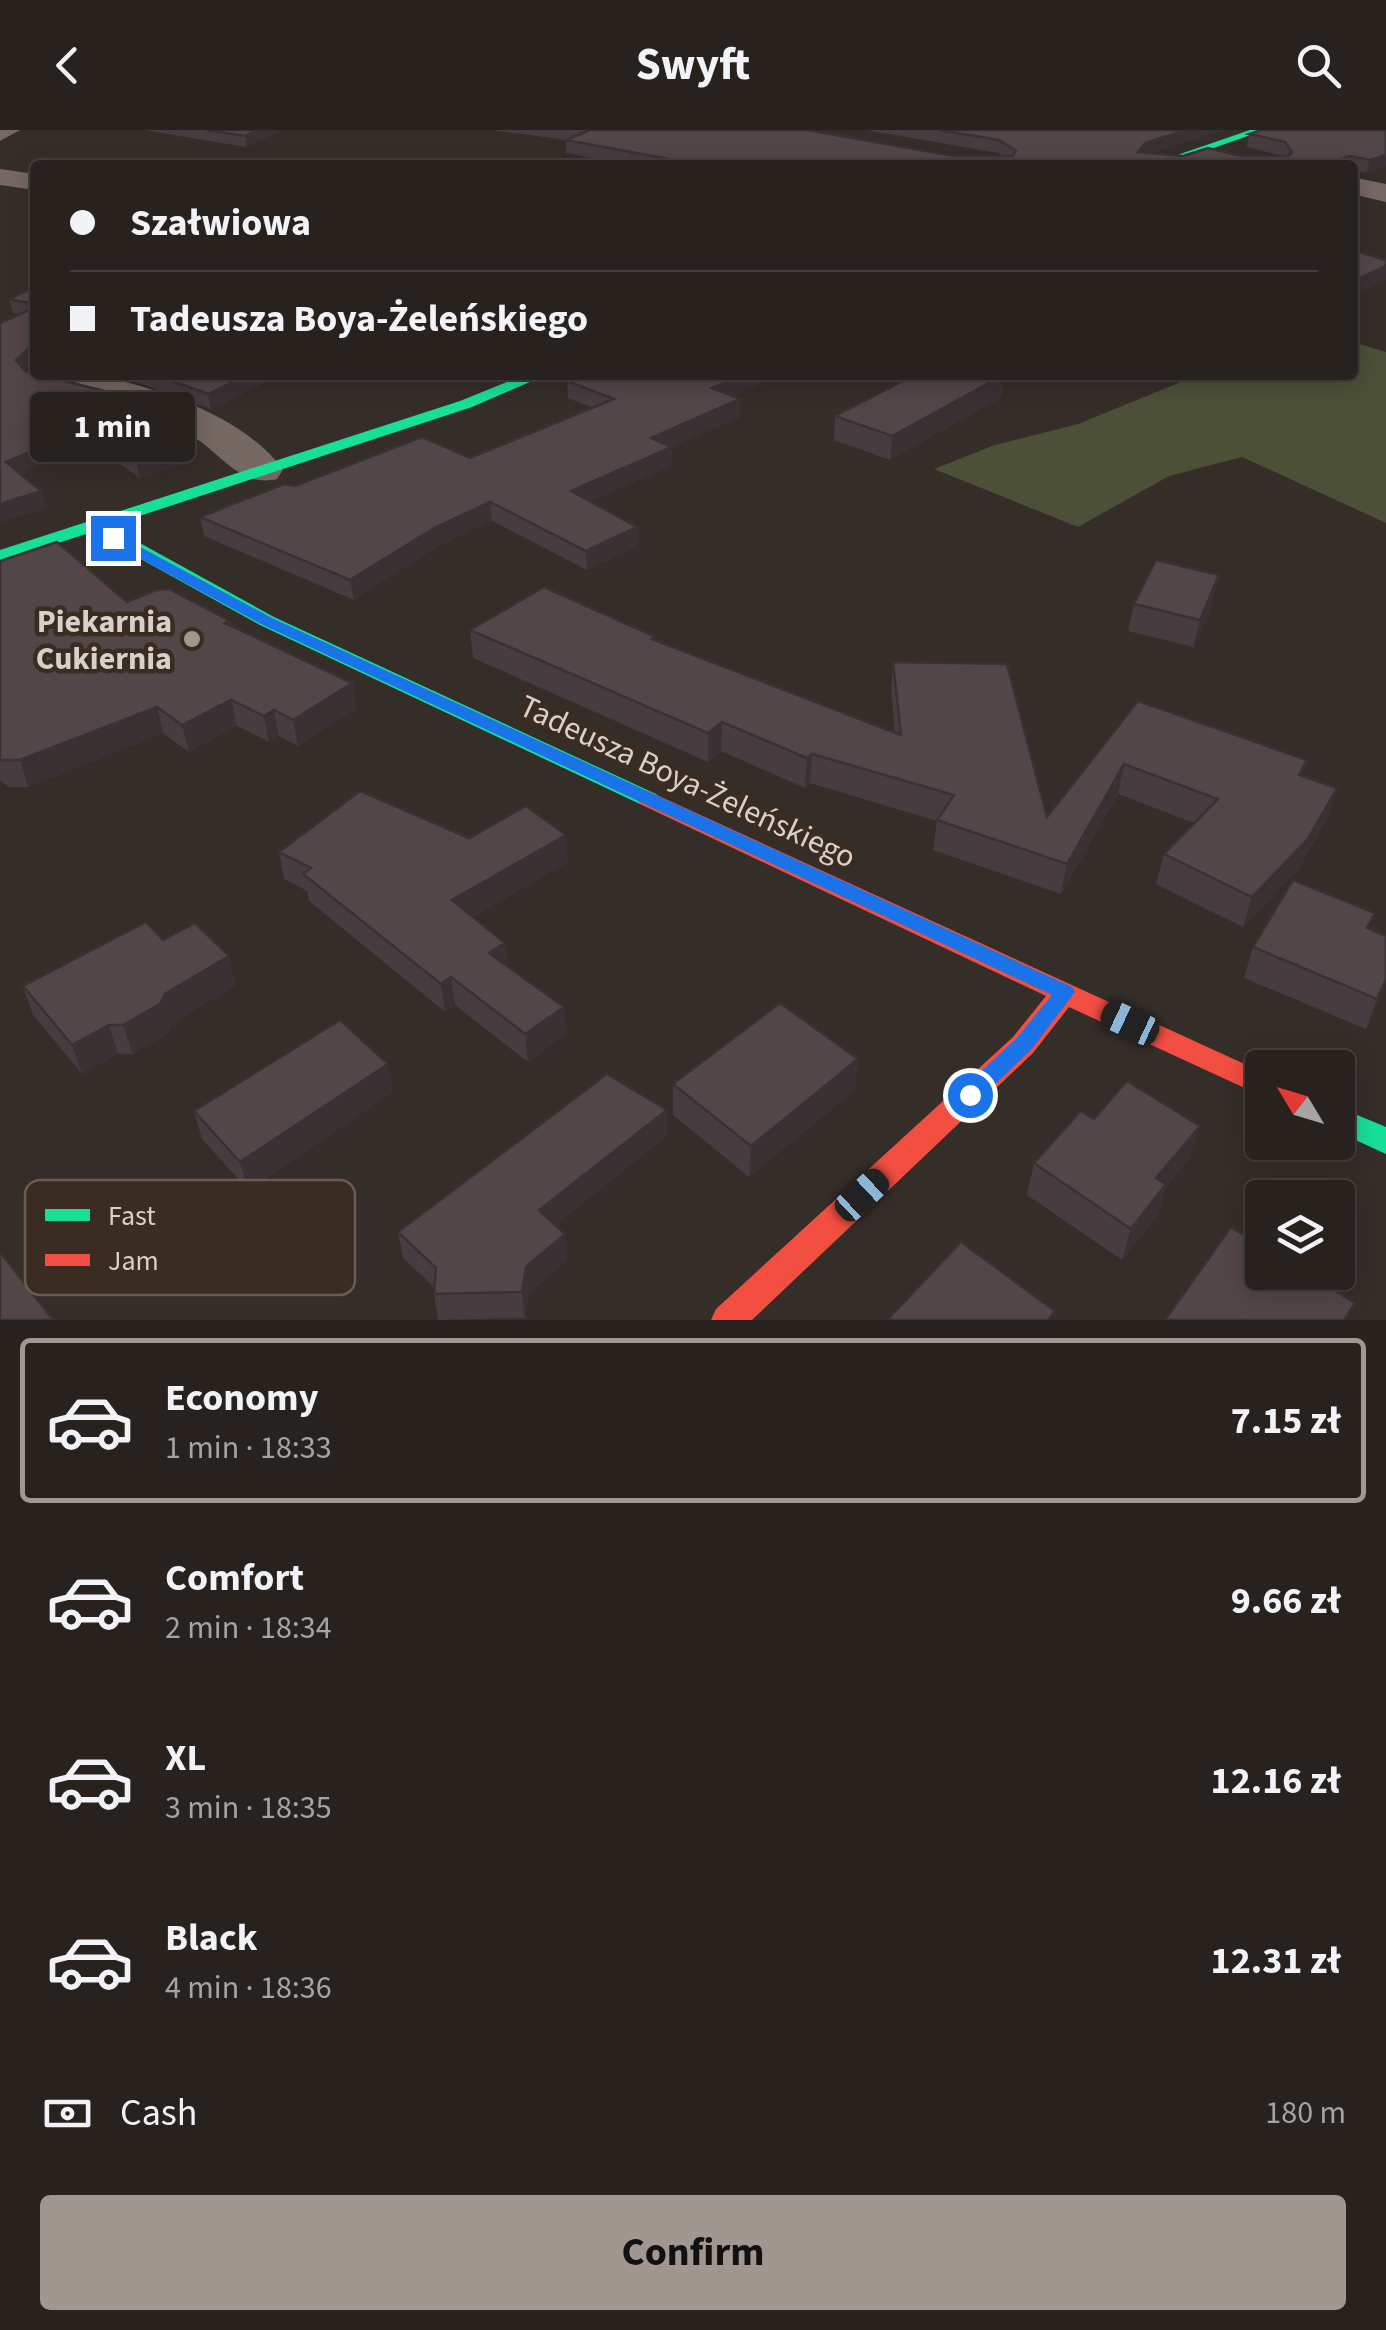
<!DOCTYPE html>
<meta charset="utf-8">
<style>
body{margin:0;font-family:"Source Sans 3",sans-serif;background:#302a27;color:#f1f3f6;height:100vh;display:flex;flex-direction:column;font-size:38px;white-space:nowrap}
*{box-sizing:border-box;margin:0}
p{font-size:32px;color:#a5a4a4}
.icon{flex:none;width:55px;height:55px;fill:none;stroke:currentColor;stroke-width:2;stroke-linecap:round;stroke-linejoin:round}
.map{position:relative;height:1190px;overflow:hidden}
.sheet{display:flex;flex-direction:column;background:#28221e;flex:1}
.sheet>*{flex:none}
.hud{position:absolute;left:30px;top:30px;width:1328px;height:220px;border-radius:10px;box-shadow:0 5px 25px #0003,0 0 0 2px #443f3c;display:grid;align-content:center;height:220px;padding:0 40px;background:#28221e}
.needle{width:65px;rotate:308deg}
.buttons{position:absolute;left:1245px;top:920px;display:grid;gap:20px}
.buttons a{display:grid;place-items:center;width:110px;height:110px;border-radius:10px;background:#28221e;box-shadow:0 5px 25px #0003,0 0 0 2px #443f3c;font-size:50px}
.end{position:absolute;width:45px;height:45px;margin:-22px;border:12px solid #1a73e8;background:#fff;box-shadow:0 0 0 5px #fff}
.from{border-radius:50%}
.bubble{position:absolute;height:70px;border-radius:10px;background:#28221e;box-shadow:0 5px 25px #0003,0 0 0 2px #443f3c;font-size:32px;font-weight:700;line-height:70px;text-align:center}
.car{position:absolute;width:30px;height:60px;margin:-30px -15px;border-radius:12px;box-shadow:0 0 8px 2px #0007;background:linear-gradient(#222 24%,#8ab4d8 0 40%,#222 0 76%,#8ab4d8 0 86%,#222 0)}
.hud b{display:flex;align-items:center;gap:35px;height:95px;font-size:38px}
.hud b+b{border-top:2px solid #443f3c}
.hud i{width:25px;height:25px;background:#f1f3f6}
ul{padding:18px 0 0;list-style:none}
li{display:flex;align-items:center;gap:30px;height:165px;margin:0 20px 15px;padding:0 20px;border:5px solid transparent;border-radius:10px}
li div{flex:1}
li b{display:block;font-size:38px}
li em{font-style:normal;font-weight:700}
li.active{border-color:#a09791}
li>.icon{width:90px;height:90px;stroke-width:1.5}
.pay{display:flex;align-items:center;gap:25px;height:110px;padding:0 40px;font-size:38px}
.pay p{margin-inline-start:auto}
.button{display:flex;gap:20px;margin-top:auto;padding:20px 40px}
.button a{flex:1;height:115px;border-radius:10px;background:#a09791;color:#111;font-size:40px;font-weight:700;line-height:115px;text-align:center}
header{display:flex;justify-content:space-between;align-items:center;height:130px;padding:0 40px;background:#28221e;font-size:45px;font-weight:700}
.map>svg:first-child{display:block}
.green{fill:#4b5037}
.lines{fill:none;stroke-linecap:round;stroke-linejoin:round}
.street{fill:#766863;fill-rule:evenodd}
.fast{fill:#16e098;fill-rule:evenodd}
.jam{fill:#f24e42;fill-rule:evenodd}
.wall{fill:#473c3f}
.shaded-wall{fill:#3a3133}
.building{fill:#534649;stroke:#3a3133;stroke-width:2.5}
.route{fill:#1a73e8}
.poi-dot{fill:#a09791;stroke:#3b2c22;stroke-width:4}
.labels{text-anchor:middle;stroke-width:9;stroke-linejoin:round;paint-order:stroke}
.poi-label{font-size:32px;font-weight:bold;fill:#dad0ca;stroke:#3b2c22;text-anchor:end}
.street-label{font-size:32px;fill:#dad0ca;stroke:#3b2c22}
.key{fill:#3b2c22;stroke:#6b5d54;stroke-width:2.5}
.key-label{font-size:28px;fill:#dad0ca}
</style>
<header><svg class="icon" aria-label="back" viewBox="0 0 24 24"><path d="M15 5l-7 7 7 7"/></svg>Swyft<svg class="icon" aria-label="search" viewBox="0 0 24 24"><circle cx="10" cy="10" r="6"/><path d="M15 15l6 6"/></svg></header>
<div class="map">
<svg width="1386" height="1190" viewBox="0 0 1386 1190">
<rect width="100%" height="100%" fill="#352d28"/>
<polygon class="green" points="1353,212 1386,222 1386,393 1242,327 1169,346 1078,397 934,339 992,316 1078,294 1198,245 1352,245"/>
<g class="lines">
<g class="street">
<polygon points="0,0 20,0 0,11"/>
<polygon points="0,39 35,44 35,60 0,55"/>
<polygon points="1352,47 1386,54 1386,72 1352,64"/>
<path d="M35 236V245C55 245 78 242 98 246 157 257 247 288 283 340L277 349C240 358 221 323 192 306 143 276 85 267 30 253L24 245Z"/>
</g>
<g class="fast">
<polygon points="1250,0 1265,0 1165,35 1148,35"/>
<polygon points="524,245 546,245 472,277 109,396 274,487 656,664 660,669 656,674 640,674 260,495 92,402 0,432 0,420 460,271"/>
<polygon points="1338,977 1386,997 1386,1024 1338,1002"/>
</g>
<polygon class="jam" points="648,661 1262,942 1262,966 1069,877 1033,923 752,1190 711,1190 716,1179 1013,907 1046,866 640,674 636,669"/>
</g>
<g class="wall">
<polygon points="144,0 282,0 246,17"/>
<polygon points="491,0 807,0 954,26 1001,26 998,23 866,0 1223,0 1150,23 1183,26 1282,26 1247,17 1249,4 1386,0 1386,36 1366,43 1352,40 1352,35 630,35 566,23 566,10 567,10"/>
<polygon points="35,157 35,233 33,233 24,241 168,283 171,299 169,300 189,315 193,331 140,348 91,313 20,344 46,378 0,392 19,184 13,183 9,169"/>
<polygon points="109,245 281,245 211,279 122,247"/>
<polygon points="782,245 733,266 740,287 671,317 672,335 591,371 637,397 638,416 587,440 492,391 436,417 354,470 204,406 200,387 295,356 470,328 593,278 568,268 567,251"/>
<polygon points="1004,245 1002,267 890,330 834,310 835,286"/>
<polygon points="0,431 127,472 230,491 231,496 352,553 356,579 298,616 279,606 269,612 237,596 189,622 163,603 28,657 9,657 0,651"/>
<polygon points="1213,472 1193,517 1128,501 1134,474"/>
<polygon points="470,500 656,511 895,603 891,560 893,532 1047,687 1138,571 1302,646 1327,688 1298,740 1243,797 1156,754 1164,724 1194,693 1118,664 1061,764 933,720 937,691 810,653 805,658 721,621 708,632 473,528"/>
<polygon points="469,708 568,732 473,787 505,813 508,836 564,877 566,904 528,932 455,875 445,882 309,771 307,761 284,749 279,722"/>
<polygon points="1369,799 1386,853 1366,899 1244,848 1253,817"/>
<polygon points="163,810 236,855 173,893 168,903 133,924 118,924 82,944 33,885 23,856"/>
<polygon points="673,954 855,960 749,1047 673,985"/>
<polygon points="393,962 248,1060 202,1009 194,981"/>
<polygon points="667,980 667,1006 555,1095 565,1104 567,1130 529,1163 525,1188 438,1190 434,1164 435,1158 403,1128 398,1102"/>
<polygon points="1094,989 1190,1027 1165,1058 1157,1086 1122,1130 1027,1065 1034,1033"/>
</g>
<g class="shaded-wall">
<polygon points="258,0 282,0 246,17 245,6"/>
<polygon points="1186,0 1223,0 1143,25 1138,22 1145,13"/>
<polygon points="1386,25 1386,36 1366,43 1370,30"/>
<polygon points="1350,26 1348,35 1325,35"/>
<polygon points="1386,136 1386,150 1352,166 1352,152"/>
<polygon points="29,218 33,233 20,245 16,230"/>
<polygon points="247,245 281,245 211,279 208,264"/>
<polygon points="743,245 782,245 712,275 712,258"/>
<polygon points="1004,245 1002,267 890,330 892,306"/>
<polygon points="740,269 740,287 651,326 651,308"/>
<polygon points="168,283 171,299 158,305 154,289"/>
<polygon points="87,297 91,313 10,349 6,332"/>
<polygon points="189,315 193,331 140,348 136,332"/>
<polygon points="672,317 672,335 572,380 571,361"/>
<polygon points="41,361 46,378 0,392 0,374"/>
<polygon points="490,372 492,391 436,417 354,470 350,450 434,398"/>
<polygon points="637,397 638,416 587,440 586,421"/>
<polygon points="1219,445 1213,472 1193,517 1200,490"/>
<polygon points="352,553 356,579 298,616 293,590"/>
<polygon points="231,570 237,596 189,622 182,595"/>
<polygon points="157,577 163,603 28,657 20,630"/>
<polygon points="274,580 279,606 269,612 264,586"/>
<polygon points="722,592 721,621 708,632 708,603"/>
<polygon points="812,624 810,653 805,658 807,628"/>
<polygon points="1124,634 1118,664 1061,764 1067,734"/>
<polygon points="1337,658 1327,688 1298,740 1243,797 1252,767"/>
<polygon points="566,705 568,732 456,797 452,770"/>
<polygon points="505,813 508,840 489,823"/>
<polygon points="229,826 236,855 173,893 168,903 133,924 123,895 165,864"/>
<polygon points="451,847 455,875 445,882 441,854"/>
<polygon points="1386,849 1386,853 1366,899 1377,869"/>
<polygon points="564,877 566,904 528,932 525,904"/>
<polygon points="109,895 118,924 82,944 72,915"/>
<polygon points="858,929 855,960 749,1047 751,1016"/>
<polygon points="388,934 393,962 248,1060 240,1032"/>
<polygon points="667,980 667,1006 541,1106 539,1080"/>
<polygon points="1200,996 1190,1027 1165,1058 1157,1086 1122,1130 1131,1099 1156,1048"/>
<polygon points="565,1104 567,1130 529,1163 525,1188 522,1162 526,1137"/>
</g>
<g class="building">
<polygon points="206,0 258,0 245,6"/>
<polygon points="587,0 807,0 954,26 1013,26 1016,21 999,10 939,0 1186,0 1145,13 1138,22 1183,26 1208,18 1242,26 1288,26 1292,22 1285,12 1249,4 1261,0 1386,0 1386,25 1370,30 1350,26 1325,35 701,35 566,10 590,0"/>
<polygon points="1352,120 1386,130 1386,136 1352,152"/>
<polygon points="35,157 35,174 9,169"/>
<polygon points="35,177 35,226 34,219 29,218 16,230 25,241 108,262 168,283 154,289 189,315 136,332 87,297 6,332 41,361 0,374 0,193"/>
<polygon points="155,245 247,245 208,264"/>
<polygon points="581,245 743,245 712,258 740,269 651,308 672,317 571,361 637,397 586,421 490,372 434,398 350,450 200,387 284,354 295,356 422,307 470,328 614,269 567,251"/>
<polygon points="915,245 1003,245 892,306 835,286"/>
<polygon points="57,412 127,472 156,460 169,459 230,491 225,493 352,553 293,590 274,580 264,586 231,570 182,595 157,577 20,630 0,630 0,431"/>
<polygon points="1156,430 1219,445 1200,490 1134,474"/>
<polygon points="544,457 656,507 652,509 901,605 893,532 1007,534 1047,687 1138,571 1307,630 1299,645 1337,658 1307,710 1252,767 1164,724 1218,669 1124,634 1067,734 937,690 954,665 812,624 807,628 722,592 708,603 470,500"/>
<polygon points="360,661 469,708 526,676 566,705 452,770 505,813 489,823 564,877 525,904 451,847 441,854 303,744 311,738 279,722"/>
<polygon points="1293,750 1375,783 1367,798 1386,806 1386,849 1377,869 1253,817"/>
<polygon points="146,792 163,810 195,793 229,826 165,864 160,874 123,895 109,895 72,915 23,856"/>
<polygon points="780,873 858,929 751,1016 673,954"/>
<polygon points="340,890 388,934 240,1032 194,981"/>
<polygon points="607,944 667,980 539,1080 565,1104 526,1137 522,1162 434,1164 436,1138 398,1102"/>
<polygon points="1127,951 1200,996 1156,1048 1166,1054 1131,1099 1034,1033 1081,981 1094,989"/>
<polygon points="1231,1097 1262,1116 1262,1142 1305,1142 1355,1173 1344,1190 1165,1190"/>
<polygon points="961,1112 1055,1181 1048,1190 891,1190 889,1188"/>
<polygon points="0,1122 53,1190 0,1190"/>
</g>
<polygon class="route" points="108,405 118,405 272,488 1072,857 1075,862 1031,920 977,971 962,971 959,965 962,959 1016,909 1052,865 261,494 108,411"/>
<circle class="poi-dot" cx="192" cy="509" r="10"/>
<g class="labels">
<g class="poi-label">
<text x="172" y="502">Piekarnia<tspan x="172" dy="37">Cukiernia</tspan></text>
</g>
<g class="street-label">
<text transform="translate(688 651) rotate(25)" y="11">Tadeusza Boya-Żeleńskiego</text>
</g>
</g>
<rect x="25" y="1050" width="330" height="115" rx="15" class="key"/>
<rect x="45" y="1079" width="45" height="12" fill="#16e098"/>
<rect x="45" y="1124" width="45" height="12" fill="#f24e42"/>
<g class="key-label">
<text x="108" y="1095">Fast</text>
<text x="108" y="1140">Jam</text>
</g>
</svg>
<div class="buttons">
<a><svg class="needle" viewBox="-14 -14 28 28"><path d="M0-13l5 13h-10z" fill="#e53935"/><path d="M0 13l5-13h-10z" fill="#a5a4a4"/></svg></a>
<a><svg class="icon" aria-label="layers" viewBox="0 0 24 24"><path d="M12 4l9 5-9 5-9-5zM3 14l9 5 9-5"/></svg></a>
</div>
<i class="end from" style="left:970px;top:965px"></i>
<i class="end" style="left:113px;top:408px"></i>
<div class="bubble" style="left:30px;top:262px;width:165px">1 min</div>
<i class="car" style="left:1130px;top:893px;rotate:295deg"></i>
<i class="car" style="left:862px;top:1065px;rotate:47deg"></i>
<div class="hud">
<b><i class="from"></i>Szałwiowa</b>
<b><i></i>Tadeusza Boya-Żeleńskiego</b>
</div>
</div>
<section class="sheet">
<ul>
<li class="active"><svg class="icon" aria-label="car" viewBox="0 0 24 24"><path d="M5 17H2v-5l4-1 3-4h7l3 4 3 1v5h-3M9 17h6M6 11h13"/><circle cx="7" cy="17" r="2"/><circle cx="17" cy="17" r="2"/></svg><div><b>Economy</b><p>1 min · 18:33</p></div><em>7.15 zł</em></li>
<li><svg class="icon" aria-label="car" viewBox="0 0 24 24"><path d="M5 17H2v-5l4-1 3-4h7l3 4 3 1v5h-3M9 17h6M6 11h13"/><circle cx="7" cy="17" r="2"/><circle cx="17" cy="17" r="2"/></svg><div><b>Comfort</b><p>2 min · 18:34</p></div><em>9.66 zł</em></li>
<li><svg class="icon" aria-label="car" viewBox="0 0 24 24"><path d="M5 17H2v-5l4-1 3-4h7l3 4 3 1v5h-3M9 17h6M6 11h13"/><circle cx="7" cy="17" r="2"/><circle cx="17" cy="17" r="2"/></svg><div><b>XL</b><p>3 min · 18:35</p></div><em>12.16 zł</em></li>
<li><svg class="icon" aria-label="car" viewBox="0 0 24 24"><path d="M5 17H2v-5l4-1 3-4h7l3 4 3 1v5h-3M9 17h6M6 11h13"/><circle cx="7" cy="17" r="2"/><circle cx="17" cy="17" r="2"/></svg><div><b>Black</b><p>4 min · 18:36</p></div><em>12.31 zł</em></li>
</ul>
<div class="pay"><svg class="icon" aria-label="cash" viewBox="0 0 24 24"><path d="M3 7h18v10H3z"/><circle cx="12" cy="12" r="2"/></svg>Cash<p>180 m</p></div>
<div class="button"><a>Confirm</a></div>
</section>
